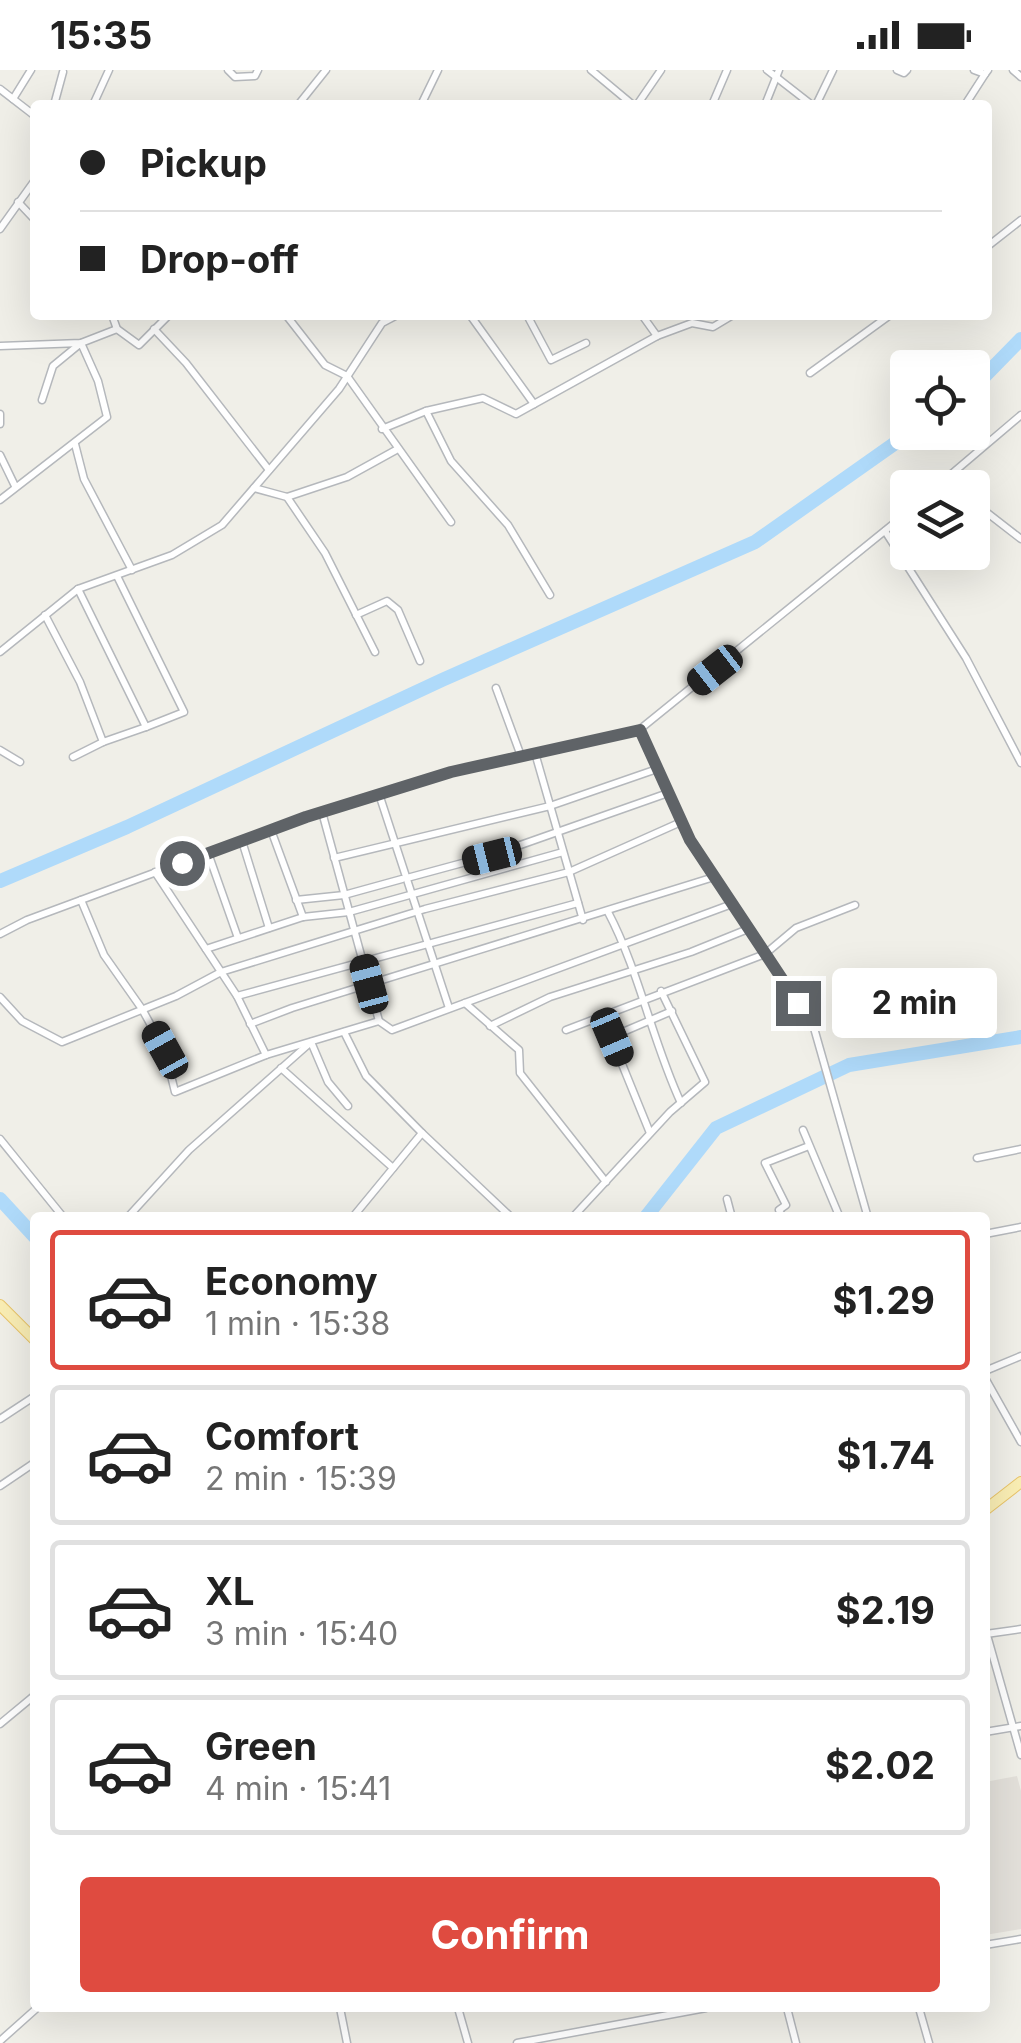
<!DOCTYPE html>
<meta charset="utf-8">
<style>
body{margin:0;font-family:Inter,sans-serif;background:#f2f2f2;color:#222;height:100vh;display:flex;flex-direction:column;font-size:38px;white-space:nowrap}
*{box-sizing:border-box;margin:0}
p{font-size:32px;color:#767676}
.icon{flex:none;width:55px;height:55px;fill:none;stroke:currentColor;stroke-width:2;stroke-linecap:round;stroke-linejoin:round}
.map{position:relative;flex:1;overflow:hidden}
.drawer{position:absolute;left:30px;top:1142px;width:960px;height:800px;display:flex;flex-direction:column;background:#fff;border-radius:10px;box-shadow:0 10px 40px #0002}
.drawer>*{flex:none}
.guide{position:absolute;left:30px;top:30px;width:962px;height:220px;border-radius:10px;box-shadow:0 10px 40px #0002;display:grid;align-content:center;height:220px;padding:0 50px;background:#fff}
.buttons{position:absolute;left:890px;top:280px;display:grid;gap:20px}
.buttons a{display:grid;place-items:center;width:100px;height:100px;border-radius:10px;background:#fff;box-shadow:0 10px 40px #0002;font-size:50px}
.end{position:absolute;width:45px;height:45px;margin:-22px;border:12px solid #5f6367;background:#fff;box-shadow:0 0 0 5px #fff}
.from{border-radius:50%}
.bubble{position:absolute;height:70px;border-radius:10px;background:#fff;box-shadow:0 10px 40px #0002;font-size:32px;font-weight:700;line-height:70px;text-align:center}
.car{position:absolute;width:30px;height:60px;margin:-30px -15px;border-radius:12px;box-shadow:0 0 8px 2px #0007;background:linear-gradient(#222 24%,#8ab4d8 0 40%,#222 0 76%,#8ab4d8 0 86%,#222 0)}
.guide b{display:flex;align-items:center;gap:35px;height:95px;font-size:38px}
.guide b+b{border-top:2px solid #e0e0e0}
.guide i{width:25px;height:25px;background:#222}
ul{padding:18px 0 0;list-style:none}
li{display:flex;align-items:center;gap:30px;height:140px;margin:0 20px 15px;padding:0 30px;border:5px solid #e0e0e0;border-radius:10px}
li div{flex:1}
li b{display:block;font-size:38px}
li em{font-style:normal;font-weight:700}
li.selected{border-color:#df4b40}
li>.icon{width:90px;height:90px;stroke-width:1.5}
.cta{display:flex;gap:20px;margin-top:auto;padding:20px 50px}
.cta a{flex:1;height:115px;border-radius:10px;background:#df4b40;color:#fff;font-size:40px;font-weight:700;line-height:115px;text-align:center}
.status{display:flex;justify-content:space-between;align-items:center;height:70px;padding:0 50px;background:#fff;direction:ltr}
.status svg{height:28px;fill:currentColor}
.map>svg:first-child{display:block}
.education{fill:#e3e0da}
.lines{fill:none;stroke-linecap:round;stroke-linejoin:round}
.river{stroke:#afdafa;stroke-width:14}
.minor-casing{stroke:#b5b8bc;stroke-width:9}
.primary-casing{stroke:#e9c469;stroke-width:12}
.minor{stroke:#fff;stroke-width:6}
.primary{stroke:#faeeb4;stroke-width:10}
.route{stroke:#5f6367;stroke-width:12}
</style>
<div class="status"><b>15:35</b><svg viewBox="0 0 49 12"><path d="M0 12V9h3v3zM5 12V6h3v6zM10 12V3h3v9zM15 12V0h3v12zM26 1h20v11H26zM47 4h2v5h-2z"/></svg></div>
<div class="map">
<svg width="1021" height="1973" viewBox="0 0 1021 1973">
<rect width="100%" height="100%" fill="#f0efe8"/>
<polygon class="education" points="1017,1706 1021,1721 1021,1859 985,1865 985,1712"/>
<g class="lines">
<g class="river">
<polyline points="972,319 1021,269"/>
<polyline points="0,811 127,757 442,610 755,472 911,362"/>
<polyline points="0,1129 35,1167"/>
<polyline points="645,1148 716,1058 849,995 1021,967"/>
</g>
<g class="minor-casing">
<g id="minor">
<polyline points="228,0 235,7 255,6 258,0"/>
<polyline points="591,0 633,35"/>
<polyline points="767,0 812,35"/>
<polyline points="897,0 904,3 907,0"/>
<polyline points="974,0 985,4 988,0"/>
<polyline points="1013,0 1021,7"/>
<polyline points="0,19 35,46"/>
<polyline points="13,29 31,0"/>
<polyline points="54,35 63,2"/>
<polyline points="93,35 109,0"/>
<polyline points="298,35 326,0"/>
<polyline points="421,35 438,0"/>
<polyline points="637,35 661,0"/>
<polyline points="712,35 727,0"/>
<polyline points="765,35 779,0"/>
<polyline points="816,35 833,0"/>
<polyline points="965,35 985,4"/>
<polyline points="18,132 35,150"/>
<polyline points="0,159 35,110"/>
<polyline points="988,176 1021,150"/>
<polyline points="112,245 117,259 139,275 169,245"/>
<polyline points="286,245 325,295 347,306 451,452"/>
<polyline points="470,245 534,334"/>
<polyline points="527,245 551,290 586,273"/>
<polyline points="642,245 657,266"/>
<polyline points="154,259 186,293 269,400"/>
<polyline points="0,276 81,273 117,259"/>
<polyline points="810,303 890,245"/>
<polyline points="426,341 451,391 508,455 550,525"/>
<polyline points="0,344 0,354"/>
<polyline points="382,359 426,341 483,328 516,344 657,266 692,253 713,257 733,245"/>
<polyline points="75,374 84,409 132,500"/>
<polyline points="0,385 15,416"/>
<polyline points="956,417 957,418"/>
<polyline points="254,418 287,427 325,483 375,582"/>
<polyline points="935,418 1021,345"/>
<polyline points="287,427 347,407 396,380"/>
<polyline points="0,430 107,347 98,311 81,273 53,296 42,330"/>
<polyline points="972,431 1021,469"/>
<polyline points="885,461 966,588 1021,693"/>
<polyline points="78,519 146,657 184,642 117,506"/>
<polyline points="45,545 80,612 103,672 73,687"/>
<polyline points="356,545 387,531 398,540 420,591"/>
<polyline points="0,582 78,519 172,485 222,455 339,319 382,253 397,245"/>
<polyline points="496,618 521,686"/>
<polyline points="639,660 689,770 814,958 868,1148"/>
<polyline points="103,672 146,657"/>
<polyline points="0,680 20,692"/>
<polyline points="535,683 583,850"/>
<polyline points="379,724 449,938"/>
<polyline points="322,742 379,951 392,960 732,834"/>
<polyline points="271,760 303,847"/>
<polyline points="242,771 269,858"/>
<polyline points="208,783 238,868"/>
<polyline points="334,788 550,736 657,699"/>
<polyline points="155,802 237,926 266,985"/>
<polyline points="407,808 492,785 668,723"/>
<polyline points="81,830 104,885 142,939 165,981 175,1022 266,985 379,951"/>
<polyline points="296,830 344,825 402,809"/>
<path d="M608 842C640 903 652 971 681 1033"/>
<polyline points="0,864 27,850 305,747 451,702 639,660 908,442"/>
<polyline points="206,879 303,847 349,842 563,782"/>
<polyline points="237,926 578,833"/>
<polyline points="0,927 22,951 62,972 176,926 221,902 425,839 569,802 681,752"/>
<polyline points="465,933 519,980 520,1003 606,1112"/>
<polyline points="250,954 292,938 714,807"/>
<polyline points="490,956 550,927 691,882 748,859"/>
<polyline points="566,960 765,884 796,858 855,835"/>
<polyline points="344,962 366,1006 422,1063 352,1148"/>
<polyline points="281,998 393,1098"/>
<polyline points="803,1060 840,1148"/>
<polyline points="422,1063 512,1148"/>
<polyline points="650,1063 611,967 672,941"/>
<polyline points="0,1069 64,1148"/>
<polyline points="977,1088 1021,1079"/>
<polyline points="727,1129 732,1148"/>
<polyline points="127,1148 189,1080 311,972 328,1012 348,1036"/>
<polyline points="572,1148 670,1042 705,1012 661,921"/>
<polyline points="783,1148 779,1140 786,1135 765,1093 809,1076"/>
<polyline points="985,1164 1021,1157"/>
<polyline points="985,1301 1021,1286"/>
<polyline points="985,1308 1021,1372"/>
<polyline points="0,1349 35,1326"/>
<polyline points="0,1416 34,1393"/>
<polyline points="985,1558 1021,1685"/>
<polyline points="986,1564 1021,1559"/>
<polyline points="0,1654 35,1625"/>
<polyline points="985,1662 1021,1656"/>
<polyline points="985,1875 1021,1869"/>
<polyline points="340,1938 347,1973"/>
<polyline points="458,1938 468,1973"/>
<polyline points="787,1938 796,1973"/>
<polyline points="919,1938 929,1973"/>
<polyline points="0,1971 37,1938"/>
<polyline points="517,1973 706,1938"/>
</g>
</g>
<g class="primary-casing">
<g id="primary">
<polyline points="0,1235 35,1270"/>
<polyline points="985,1440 1021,1412"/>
</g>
</g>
<use href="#minor" class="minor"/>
<use href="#primary" class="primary"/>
</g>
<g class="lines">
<polyline class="route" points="182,793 306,747 451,702 640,660 690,770 798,933"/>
</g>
</svg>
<div class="buttons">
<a><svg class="icon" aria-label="locate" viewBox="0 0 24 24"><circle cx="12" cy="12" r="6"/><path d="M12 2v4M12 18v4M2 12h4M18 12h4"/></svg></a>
<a><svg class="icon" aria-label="layers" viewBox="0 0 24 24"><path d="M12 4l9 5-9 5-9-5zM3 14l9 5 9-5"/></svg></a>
</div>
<i class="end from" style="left:182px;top:793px"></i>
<i class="end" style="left:798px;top:933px"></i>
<div class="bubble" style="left:832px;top:898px;width:165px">2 min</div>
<i class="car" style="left:715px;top:600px;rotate:232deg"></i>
<i class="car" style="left:492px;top:786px;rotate:256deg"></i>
<i class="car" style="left:369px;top:914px;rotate:345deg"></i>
<i class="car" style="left:612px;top:967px;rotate:157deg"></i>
<i class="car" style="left:165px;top:980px;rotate:331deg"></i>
<div class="guide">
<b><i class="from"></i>Pickup</b>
<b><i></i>Drop-off</b>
</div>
<section class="drawer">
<ul>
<li class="selected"><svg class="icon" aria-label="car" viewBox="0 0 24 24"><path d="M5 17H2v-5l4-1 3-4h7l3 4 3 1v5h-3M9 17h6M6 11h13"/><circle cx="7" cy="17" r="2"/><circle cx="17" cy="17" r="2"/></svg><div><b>Economy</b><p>1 min · 15:38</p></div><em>$1.29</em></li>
<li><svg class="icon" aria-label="car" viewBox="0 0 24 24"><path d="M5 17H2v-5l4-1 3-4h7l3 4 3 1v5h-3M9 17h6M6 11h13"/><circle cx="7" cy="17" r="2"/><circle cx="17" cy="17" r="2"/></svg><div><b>Comfort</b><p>2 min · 15:39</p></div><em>$1.74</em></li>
<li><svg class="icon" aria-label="car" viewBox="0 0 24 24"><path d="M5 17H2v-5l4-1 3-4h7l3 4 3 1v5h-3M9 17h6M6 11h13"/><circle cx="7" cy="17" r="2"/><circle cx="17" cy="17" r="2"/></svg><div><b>XL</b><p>3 min · 15:40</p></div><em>$2.19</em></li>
<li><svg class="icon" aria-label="car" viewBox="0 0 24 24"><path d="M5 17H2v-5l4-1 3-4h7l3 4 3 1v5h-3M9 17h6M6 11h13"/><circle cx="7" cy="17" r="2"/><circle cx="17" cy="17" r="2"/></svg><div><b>Green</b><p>4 min · 15:41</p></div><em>$2.02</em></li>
</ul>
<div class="cta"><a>Confirm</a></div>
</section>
</div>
